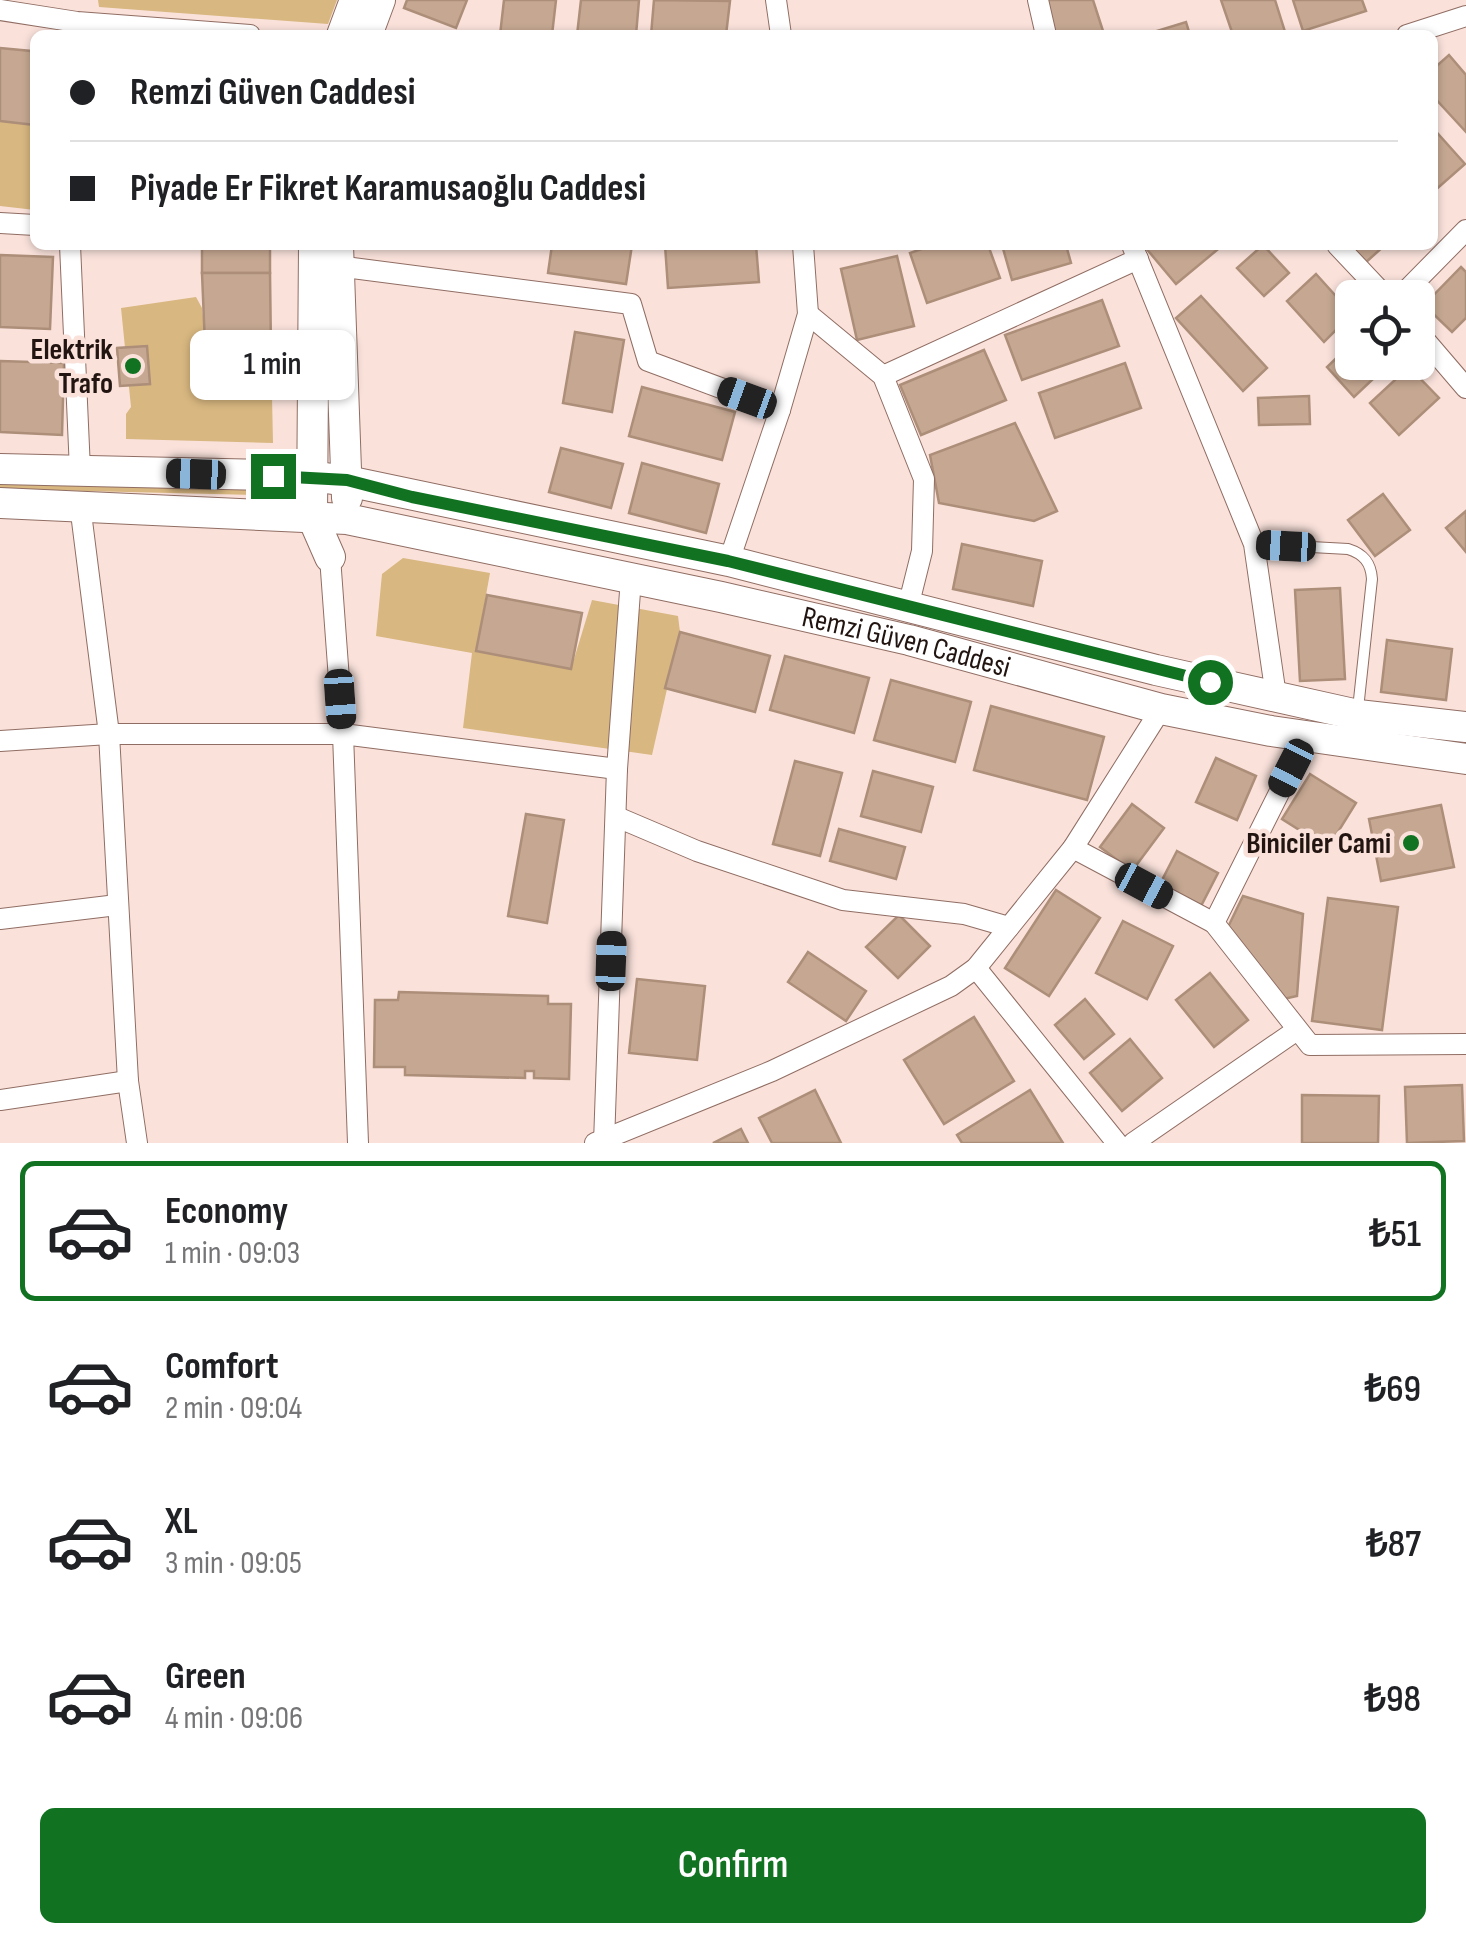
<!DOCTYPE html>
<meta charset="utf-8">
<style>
body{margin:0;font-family:"Sofia Sans Condensed",sans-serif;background:#f2f2f2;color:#202124;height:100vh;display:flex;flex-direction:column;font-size:38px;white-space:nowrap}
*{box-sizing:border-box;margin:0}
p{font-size:32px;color:#757577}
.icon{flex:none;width:55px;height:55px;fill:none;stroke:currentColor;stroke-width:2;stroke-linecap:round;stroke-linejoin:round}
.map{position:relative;height:1143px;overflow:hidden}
.sheet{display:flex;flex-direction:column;background:#fff;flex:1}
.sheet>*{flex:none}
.hud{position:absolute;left:30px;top:30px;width:1408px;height:220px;border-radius:15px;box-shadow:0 2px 8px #0004;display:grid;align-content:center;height:220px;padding:0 40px;background:#fff}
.fabs{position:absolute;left:1335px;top:280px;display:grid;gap:20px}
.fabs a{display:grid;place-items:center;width:100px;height:100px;border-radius:15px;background:#fff;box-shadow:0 2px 8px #0004;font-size:50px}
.end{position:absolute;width:45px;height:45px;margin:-22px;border:12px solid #117322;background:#fff;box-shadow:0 0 0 5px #fff}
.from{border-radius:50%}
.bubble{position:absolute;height:70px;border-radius:15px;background:#fff;box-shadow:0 2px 8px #0004;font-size:32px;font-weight:600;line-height:70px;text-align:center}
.car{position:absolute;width:30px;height:60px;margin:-30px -15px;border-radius:12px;box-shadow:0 0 8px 2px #0007;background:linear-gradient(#222 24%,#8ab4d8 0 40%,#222 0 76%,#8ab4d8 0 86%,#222 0)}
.hud b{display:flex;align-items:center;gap:35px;height:95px;font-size:38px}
.hud b+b{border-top:2px solid #e0e0e0}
.hud i{width:25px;height:25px;background:#202124}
ul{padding:18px 0 0;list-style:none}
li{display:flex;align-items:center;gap:30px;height:140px;margin:0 20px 15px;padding:0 20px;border:5px solid transparent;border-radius:15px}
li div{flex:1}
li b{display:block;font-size:38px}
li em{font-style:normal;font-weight:600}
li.current{border-color:#117322}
li>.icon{width:90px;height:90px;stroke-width:1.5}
.action{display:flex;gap:20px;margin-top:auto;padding:20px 40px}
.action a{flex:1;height:115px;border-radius:15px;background:#117322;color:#fff;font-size:40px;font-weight:600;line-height:115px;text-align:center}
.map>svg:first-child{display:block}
.green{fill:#d8b780}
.building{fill:#c6a892;stroke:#ac8e79;stroke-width:2.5}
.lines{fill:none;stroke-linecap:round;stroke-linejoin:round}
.lane-casing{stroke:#906d63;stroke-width:12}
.street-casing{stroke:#906d63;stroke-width:22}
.secondary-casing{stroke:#906d63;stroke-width:32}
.lane{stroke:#fff;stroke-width:10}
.street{stroke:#fff;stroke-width:20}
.secondary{stroke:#fff;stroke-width:30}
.route{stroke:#117322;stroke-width:12}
.poi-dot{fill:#117322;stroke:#fae2db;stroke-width:4}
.labels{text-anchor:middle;stroke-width:9;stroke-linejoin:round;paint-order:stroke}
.poi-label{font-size:30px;font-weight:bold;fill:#221511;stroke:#fae2db;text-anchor:end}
.street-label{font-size:30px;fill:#221511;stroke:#fae2db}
</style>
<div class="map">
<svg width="1466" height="1143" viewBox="0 0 1466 1143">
<rect width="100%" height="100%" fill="#fae2db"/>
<g class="green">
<polygon points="98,0 337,0 328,24 99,7"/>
<polygon points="0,121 35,125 35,210 0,206"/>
<polygon points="196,297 202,308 206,345 218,354 271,351 273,443 126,439 126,414 131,407 121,308"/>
<polygon points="0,478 298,488 293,496 0,489"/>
<polygon points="403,558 490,573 476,650 571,669 592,600 678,616 680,632 652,755 463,728 472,653 376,636 382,574"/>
</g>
<g class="building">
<polygon points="407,0 467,0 456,28 404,8"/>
<polygon points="504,0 556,0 552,35 500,35"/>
<polygon points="581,0 639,0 636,35 577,35"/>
<polygon points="654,0 730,1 726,35 651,35"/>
<polygon points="1045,0 1093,0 1103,31 1090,35 1056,35"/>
<polygon points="1221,0 1275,0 1286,35 1233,35"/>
<polygon points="1293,0 1362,0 1366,11 1303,31"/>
<polygon points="1186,22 1190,35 1144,35"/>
<polygon points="0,48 31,51 35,125 0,121"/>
<polygon points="1449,55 1466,75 1466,132 1432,95 1432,70"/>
<polygon points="1432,127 1465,164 1432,193"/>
<rect x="202" y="245" width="68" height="28"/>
<polygon points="552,245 632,245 626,284 548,273"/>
<polygon points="665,245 756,245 759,282 668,288"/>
<polygon points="933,245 988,245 1000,278 927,303 910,253"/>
<polygon points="1002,245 1066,245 1071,263 1012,280"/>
<polygon points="1147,245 1223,245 1176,284 1145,247"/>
<polygon points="1263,245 1289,273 1264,296 1237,268"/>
<polygon points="1347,245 1385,245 1364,264"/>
<polygon points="0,255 53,257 50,329 0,327"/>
<polygon points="897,256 914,326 857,340 841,269"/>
<polygon points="1461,267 1466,272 1466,318 1452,332 1424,305"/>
<polygon points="202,273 270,273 271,351 218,354 205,345"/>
<polygon points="1316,274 1352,314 1324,342 1287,301"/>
<polygon points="1201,296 1267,368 1243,391 1176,318"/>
<polygon points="1102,300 1119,346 1022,380 1005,335"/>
<polygon points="575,332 624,340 612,412 563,403"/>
<polygon points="1352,343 1352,362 1391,362 1354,397 1327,367"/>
<polygon points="147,346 150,384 120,386 117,348"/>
<polygon points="984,350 1006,400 921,435 900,385"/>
<polygon points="0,361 64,363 62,435 0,432"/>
<polygon points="1125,363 1141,408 1055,438 1039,393"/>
<polygon points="1409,367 1439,398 1399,435 1370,403"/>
<polygon points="642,387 735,412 722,460 629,436"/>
<polygon points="1309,396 1310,424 1259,425 1258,398"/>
<polygon points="1015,423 1057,511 1034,521 939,503 930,455"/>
<polygon points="561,448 623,464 611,508 549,492"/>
<polygon points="642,463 719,484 706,533 629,513"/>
<polygon points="1383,494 1410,530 1375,556 1348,520"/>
<polygon points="1466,511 1466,552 1446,528"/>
<polygon points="962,544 1042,561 1033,606 953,589"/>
<polygon points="1340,588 1345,679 1300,681 1295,590"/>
<polygon points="487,595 582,613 571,669 476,651"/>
<polygon points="680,632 770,656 755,712 665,688"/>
<polygon points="1387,640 1452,649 1446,700 1381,692"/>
<polygon points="785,656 869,678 854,733 770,710"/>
<polygon points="891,680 971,702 955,762 874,740"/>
<polygon points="991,706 1104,737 1087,800 974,770"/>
<polygon points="1216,758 1256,776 1237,820 1196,802"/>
<polygon points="795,761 842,773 820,856 773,844"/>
<polygon points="873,771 933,787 921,832 861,816"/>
<polygon points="1310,774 1356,803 1328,848 1282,819"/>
<polygon points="1132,804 1164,828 1132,871 1100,847"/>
<polygon points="1441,805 1454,867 1381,881 1369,819"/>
<polygon points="526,814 564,820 547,923 508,916"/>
<polygon points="839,829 905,847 896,879 830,861"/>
<polygon points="1177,851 1218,873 1201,906 1160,884"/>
<polygon points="1056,890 1100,918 1049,996 1005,968"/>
<polygon points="1243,896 1303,914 1297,996 1283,999 1228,927"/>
<polygon points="1328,898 1398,907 1382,1030 1312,1021"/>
<polygon points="899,915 930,946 898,978 866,947"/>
<polygon points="1123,921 1173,946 1147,999 1096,973"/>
<polygon points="808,952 866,991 846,1021 788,982"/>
<polygon points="1210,973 1248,1020 1214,1047 1176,1000"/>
<polygon points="637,979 705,986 697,1060 629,1053"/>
<polygon points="399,992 548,996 548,1004 571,1004 569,1079 534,1078 534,1071 525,1071 525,1078 405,1075 405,1067 374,1067 375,1000 398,1000"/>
<polygon points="1085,999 1114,1034 1084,1059 1055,1025"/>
<polygon points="974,1017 1014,1081 944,1124 904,1060"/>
<polygon points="1130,1039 1162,1078 1122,1111 1090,1073"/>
<polygon points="1462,1085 1464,1141 1407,1143 1405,1087"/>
<polygon points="815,1090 841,1143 772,1143 759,1118"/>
<polygon points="1030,1090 1063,1143 962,1143 957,1135"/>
<polygon points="1302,1095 1379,1096 1378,1143 1302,1143"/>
<polygon points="741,1129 748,1143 713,1143"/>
</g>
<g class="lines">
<g class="lane-casing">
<path id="lane" d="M1254 544 1348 549C1364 554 1371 563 1372 579L1358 709"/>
</g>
<g class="street-casing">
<g id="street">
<polyline points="776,0 781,35"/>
<polyline points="1038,0 1046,35"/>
<polyline points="0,10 77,22 250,35"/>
<polyline points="1407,35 1466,16"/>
<polyline points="0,223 35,225"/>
<polyline points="70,245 80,470"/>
<polyline points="1132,245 1254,544 1276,696"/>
<polyline points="1337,245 1387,298"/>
<polyline points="337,266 631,304 648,361 780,410"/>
<polyline points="1399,298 1466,230"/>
<polyline points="808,314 883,376 924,479 922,551 908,607"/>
<polyline points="1418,332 1466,388"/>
<polyline points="883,376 1138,259"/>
<polyline points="80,505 109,734 128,1081 137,1143"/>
<polyline points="330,557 343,734 358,1143"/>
<polyline points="729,561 780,410 808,314 803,245"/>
<polyline points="0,741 109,734 343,734 617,769"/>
<polyline points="617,817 697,851 843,900 964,914 1009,927"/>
<polyline points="1073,848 1214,923 1310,1045 1466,1044"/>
<polyline points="0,919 117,905"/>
<polyline points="1214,923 1307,737"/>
<polyline points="976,968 1117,1143"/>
<polyline points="0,1100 128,1081"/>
<polyline points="595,1143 772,1071 951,986 976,968 1073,848 1161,709"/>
<polyline points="604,1143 617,769 631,578"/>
<polyline points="1133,1143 1297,1030"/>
</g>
</g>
<g class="secondary-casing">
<g id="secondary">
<polyline points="342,35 355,0"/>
<polyline points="367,35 380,0"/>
<polyline points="314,245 312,516 330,557"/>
<polyline points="338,245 347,498"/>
<polyline points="0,469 311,476 347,481 729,561 1156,670 1358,715 1466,727"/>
<path id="s1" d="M0 503 347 519 721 597 909 640 1161 709 1271 731 1466 759"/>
</g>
</g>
<use href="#lane" class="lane"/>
<use href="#street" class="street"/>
<use href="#secondary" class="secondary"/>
</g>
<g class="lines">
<polyline class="route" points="273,476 347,480 412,497 728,561 1210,682"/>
</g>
<g class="poi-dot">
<circle cx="133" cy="366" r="10"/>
<circle cx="1411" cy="843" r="10"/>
</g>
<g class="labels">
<g class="poi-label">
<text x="113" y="359">Elektrik<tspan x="113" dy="34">Trafo</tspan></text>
<text x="1391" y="853">Biniciler Cami</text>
</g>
<g class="street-label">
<text dy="10" stroke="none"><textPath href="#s1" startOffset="920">Remzi Güven Caddesi</textPath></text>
</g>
</g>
</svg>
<div class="fabs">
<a><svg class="icon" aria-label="locate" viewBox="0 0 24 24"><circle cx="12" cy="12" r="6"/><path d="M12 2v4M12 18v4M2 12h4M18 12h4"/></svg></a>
</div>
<i class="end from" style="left:1210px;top:682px"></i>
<i class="end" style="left:273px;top:476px"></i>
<div class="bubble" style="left:190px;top:330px;width:165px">1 min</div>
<i class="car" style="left:747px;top:398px;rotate:290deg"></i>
<i class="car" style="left:196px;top:474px;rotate:272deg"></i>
<i class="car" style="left:1286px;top:546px;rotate:273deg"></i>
<i class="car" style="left:340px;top:699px;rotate:176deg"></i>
<i class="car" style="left:1291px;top:768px;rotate:207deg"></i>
<i class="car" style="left:1144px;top:886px;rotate:118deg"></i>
<i class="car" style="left:611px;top:961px;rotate:2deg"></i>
<div class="hud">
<b><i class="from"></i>Remzi Güven Caddesi</b>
<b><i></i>Piyade Er Fikret Karamusaoğlu Caddesi</b>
</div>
</div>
<section class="sheet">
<ul>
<li class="current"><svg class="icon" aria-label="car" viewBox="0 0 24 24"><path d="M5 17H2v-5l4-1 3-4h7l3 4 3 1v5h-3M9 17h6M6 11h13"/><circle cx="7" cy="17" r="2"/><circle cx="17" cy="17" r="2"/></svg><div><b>Economy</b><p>1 min · 09:03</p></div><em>₺51</em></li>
<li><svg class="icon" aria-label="car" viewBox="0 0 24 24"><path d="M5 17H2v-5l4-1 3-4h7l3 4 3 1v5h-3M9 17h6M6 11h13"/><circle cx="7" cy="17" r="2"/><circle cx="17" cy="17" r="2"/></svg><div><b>Comfort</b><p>2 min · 09:04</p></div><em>₺69</em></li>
<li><svg class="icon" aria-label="car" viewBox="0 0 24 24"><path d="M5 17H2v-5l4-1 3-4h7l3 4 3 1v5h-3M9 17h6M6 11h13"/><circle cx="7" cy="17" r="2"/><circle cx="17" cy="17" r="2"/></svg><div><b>XL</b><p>3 min · 09:05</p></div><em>₺87</em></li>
<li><svg class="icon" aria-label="car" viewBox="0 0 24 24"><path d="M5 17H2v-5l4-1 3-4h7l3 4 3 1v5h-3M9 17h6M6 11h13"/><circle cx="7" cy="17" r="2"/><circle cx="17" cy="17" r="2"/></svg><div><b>Green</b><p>4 min · 09:06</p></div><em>₺98</em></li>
</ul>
<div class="action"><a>Confirm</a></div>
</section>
